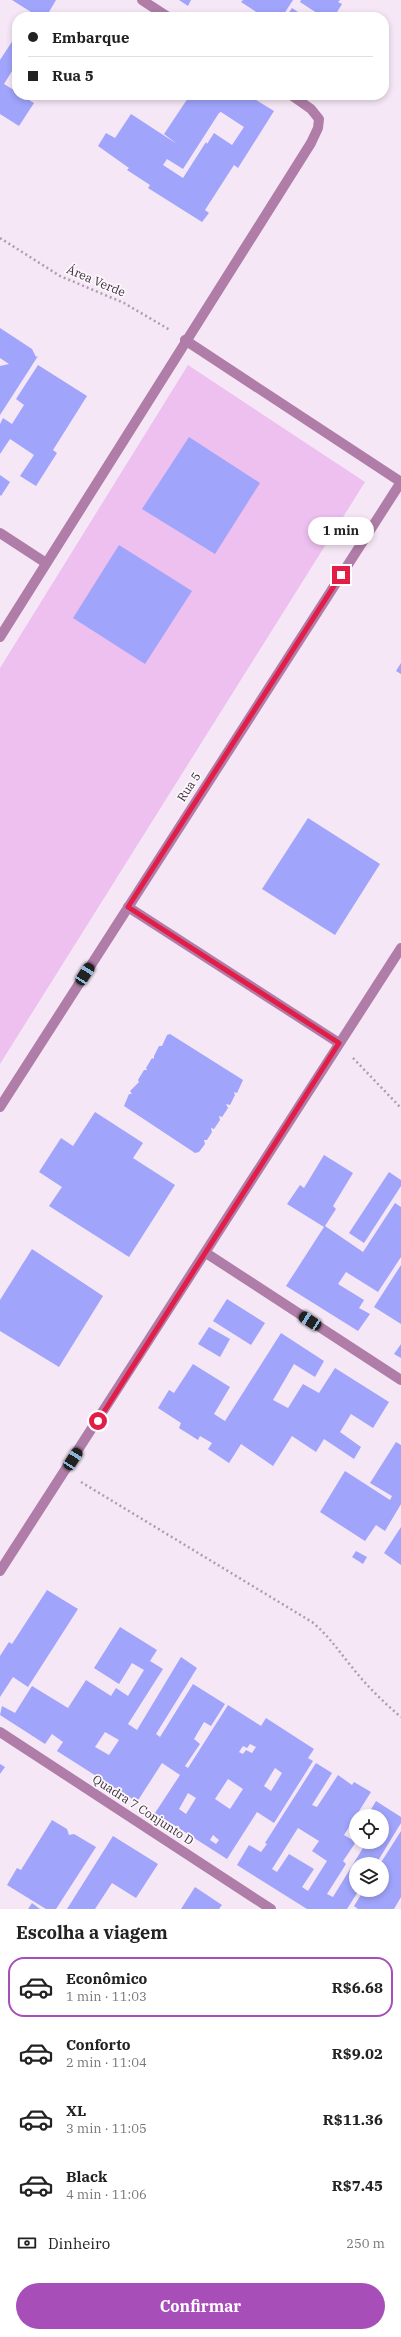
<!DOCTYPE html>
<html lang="pt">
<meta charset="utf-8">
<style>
body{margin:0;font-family:"IBM Plex Serif",serif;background:#f6f6f6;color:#222;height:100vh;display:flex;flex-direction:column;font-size:15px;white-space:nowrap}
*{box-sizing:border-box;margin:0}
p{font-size:13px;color:#767676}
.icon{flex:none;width:22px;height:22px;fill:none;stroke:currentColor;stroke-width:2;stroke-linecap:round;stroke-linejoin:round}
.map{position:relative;height:1909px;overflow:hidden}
.details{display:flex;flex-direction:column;background:#fff;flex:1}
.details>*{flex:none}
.top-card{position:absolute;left:12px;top:12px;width:377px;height:88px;border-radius:16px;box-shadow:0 2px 6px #0003;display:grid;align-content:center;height:88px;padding:0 16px;background:#fff}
.fabs{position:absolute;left:349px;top:1809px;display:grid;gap:8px}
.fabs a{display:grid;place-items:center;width:40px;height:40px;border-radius:50%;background:#fff;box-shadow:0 2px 6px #0003;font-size:20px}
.end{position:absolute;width:18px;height:18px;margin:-9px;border:5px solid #e11d48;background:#fff;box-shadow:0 0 0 2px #fff}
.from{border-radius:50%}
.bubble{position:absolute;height:28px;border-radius:14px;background:#fff;box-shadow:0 2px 6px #0003;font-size:13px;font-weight:700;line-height:28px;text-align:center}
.car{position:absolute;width:12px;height:24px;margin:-12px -6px;border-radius:5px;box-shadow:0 0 3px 1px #0007;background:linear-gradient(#222 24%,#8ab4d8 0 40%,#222 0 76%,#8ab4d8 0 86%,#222 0)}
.top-card b{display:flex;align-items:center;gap:14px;height:38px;font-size:15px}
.top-card b+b{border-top:1px solid #e0e0e0}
.top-card i{width:10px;height:10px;background:#222}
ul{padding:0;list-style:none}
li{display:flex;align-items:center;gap:12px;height:60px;margin:0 8px 6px;padding:0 8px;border:2px solid transparent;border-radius:16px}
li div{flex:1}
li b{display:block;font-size:15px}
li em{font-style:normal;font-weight:700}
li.active{border-color:#a84eb9}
li>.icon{width:36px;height:36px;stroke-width:1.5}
h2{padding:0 16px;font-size:18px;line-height:48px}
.pay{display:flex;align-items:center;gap:10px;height:44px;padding:0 16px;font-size:15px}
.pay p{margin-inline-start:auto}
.button{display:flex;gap:8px;margin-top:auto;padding:8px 16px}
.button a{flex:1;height:46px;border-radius:24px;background:#a84eb9;color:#fff;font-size:16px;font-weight:700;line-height:46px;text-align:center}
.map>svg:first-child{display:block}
.green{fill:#edc0ef}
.building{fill:#a0a4fb;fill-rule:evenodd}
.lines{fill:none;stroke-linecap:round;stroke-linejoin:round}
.path{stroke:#ab9fab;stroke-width:2.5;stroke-dasharray:2 3;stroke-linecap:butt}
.minor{stroke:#af7da7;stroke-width:10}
.route{stroke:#e11d48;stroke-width:5}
.labels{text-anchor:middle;stroke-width:3.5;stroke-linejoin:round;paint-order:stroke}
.street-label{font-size:12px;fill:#393339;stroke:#fdf7fd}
</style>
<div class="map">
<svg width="401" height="1909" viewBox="0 0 401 1909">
<rect width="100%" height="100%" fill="#f6e7f6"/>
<polygon class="green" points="188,365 365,482 0,1064 0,668"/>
<g class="building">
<polygon points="12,0 56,0 46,17 28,17 31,12"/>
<polygon points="179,0 191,0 188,6"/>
<polygon points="243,0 293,0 282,17 270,17 265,14 264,17 241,2"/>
<polygon points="301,0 340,0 338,2 342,4 334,17 323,17 300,2"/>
<polygon points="292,8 304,16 303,17 286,17"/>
<polygon points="17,34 17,63 4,84 17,92 17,95 21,95 34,103 19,126 0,114 0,60"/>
<path d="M190 95H248L274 111 238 168 234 165 205 210 209 213 202 222 148 188 150 185 127 170 129 168 98 146 106 133 115 138 131 114 177 144 164 134ZM221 112 244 127 232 145 214 133 207 144 206 142 183 178 163 165 167 159 183 169 219 113Z"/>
<polygon points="0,328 32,349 36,357 38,356 0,415 0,366 9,364 0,358"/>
<polygon points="38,365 87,396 53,450 57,453 36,486 20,476 34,455 10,439 0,454 0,424 3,418 12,424 24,405 16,399"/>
<polygon points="189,437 260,483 215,554 142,509"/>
<polygon points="0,475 10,482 1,496 0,495"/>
<polygon points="119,545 192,591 145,664 73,618"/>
<polygon points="401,663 401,674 396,671"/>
<polygon points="308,818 380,864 335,935 262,889"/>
<polygon points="170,1034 243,1080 237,1093 234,1092 235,1095 230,1105 226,1104 228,1108 222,1117 219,1116 220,1120 214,1129 211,1128 212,1132 207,1140 204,1140 205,1144 199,1152 195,1153 124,1106 129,1094 132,1094 130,1091 139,1082 138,1080 144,1070 147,1070 146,1068 152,1058 154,1059 154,1056 159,1046 162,1046 167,1035"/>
<polygon points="95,1112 143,1143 133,1158 175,1185 129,1257 49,1206 62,1187 39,1172 61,1138 73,1146"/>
<polygon points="324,1155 353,1173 333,1206 336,1209 325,1226 363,1252 395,1203 401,1207 401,1257 378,1292 346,1272 338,1284 364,1300 359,1308 370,1314 358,1331 286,1286 324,1227 287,1204 300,1185 304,1188"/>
<polygon points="389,1172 401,1180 401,1186 364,1243 349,1233"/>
<polygon points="32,1249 103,1296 59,1367 0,1331 0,1300"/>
<polygon points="401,1265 401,1324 374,1307"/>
<polygon points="227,1299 265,1323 251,1345 213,1321"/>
<polygon points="209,1327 230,1339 220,1357 198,1344"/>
<polygon points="281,1333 324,1361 315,1377 294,1364 273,1400 288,1408 303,1384 319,1393 335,1368 389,1402 373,1428 351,1414 340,1432 361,1447 354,1459 324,1439 316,1452 292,1436 273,1466 241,1444 229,1463 208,1449 212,1443 200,1436 198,1440 179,1428 181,1423 158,1408 169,1390 174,1393 193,1364 230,1387 214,1414 225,1421"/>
<polygon points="401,1344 401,1358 394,1354"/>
<polygon points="396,1442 401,1445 401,1504 385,1531 376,1525 365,1541 320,1512 345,1471 390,1500 392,1496 370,1483"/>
<polygon points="401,1527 401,1565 384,1553"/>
<polygon points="356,1551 367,1557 363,1564 352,1557"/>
<polygon points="47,1590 78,1609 28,1687 13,1677 0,1697 0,1656 9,1642 12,1644"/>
<path d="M120 1627 157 1650 150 1661 163 1669 128 1724 137 1730 181 1657 197 1668 156 1734 160 1737 193 1684 225 1704 211 1726 204 1722 194 1739 200 1744 185 1766 188 1768 228 1705 261 1726 266 1718 314 1749 308 1758 313 1761 274 1823 257 1812 227 1859 155 1813 180 1775 162 1763 137 1802 57 1751 63 1742 52 1734 45 1744 0 1715 2 1706 15 1713 32 1686 68 1708 86 1680 111 1696 116 1688 128 1696 144 1670 132 1663 119 1684 94 1668ZM105 1732 119 1740 109 1755 95 1747ZM250 1744 256 1747 252 1753 246 1750 243 1754 239 1752 243 1746 247 1748ZM275 1768 282 1773 271 1791 264 1786ZM228 1779 243 1789 230 1809 215 1799ZM188 1793 196 1798 186 1814 179 1809ZM213 1835 219 1840 216 1844 210 1840Z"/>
<path d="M316 1763 332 1773 312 1805 317 1807 338 1775 352 1785 354 1782 371 1792 344 1835 356 1842 343 1861 346 1864 327 1894 333 1897 366 1843 364 1842H382V1816H367L376 1801 401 1817V1823L376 1864H356V1890H359L347 1909H307L237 1865 249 1845 261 1852 267 1844 265 1843ZM298 1828 319 1841 312 1851 327 1861 308 1891 302 1887 314 1869 289 1854 277 1872 272 1869Z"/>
<polygon points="0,1764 5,1767 0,1774"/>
<polygon points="52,1820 67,1829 69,1835 74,1834 96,1847 56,1909 46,1909 7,1885 17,1868 21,1870"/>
<polygon points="401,1831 401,1897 394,1909 358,1909 354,1906 364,1890 382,1890 382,1864 380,1864"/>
<polygon points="113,1836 158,1864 136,1898 112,1883 95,1909 67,1909"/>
<polygon points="195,1887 222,1905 219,1909 181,1909"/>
<polygon points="32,1903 40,1909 28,1909"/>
</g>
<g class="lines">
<g class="path">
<polyline points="0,238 60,276 124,303 170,330"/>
<polyline points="353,1058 401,1108"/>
<path d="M81 1482 312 1622C328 1635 338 1650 351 1666 366 1685 383 1702 401 1717"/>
</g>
<g class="minor">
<polyline points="142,0 168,17"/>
<polyline points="185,340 401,482"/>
<polyline points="0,533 46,563"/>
<polyline points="0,637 311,143 318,128 319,119 311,109 291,95"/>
<polyline points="128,907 339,1043"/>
<polyline points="0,1107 401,482"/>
<polyline points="206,1253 401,1380"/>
<polyline points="0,1571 401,948"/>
<polyline points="0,1732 271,1909"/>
</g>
</g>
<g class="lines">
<polyline class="route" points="98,1421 339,1043 128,907 341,575"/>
</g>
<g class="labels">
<g class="street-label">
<text transform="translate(96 281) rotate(23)" y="4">Área Verde</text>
<text transform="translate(189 787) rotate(-57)" y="4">Rua 5</text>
<text transform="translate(143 1810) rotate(33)" y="4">Quadra 7 Conjunto D</text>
</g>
</g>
</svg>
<div class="fabs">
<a><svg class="icon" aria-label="locate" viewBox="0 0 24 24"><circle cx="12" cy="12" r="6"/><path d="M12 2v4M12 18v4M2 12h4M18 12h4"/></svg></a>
<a><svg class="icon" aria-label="layers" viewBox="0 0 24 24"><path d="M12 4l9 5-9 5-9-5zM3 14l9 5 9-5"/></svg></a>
</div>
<i class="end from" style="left:98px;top:1421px"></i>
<i class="end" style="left:341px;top:575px"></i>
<div class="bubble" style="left:308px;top:517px;width:66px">1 min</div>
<i class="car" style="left:85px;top:974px;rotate:33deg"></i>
<i class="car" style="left:310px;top:1321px;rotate:303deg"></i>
<i class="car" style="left:73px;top:1459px;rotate:33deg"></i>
<div class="top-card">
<b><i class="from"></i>Embarque</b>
<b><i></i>Rua 5</b>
</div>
</div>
<section class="details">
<h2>Escolha a viagem</h2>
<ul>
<li class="active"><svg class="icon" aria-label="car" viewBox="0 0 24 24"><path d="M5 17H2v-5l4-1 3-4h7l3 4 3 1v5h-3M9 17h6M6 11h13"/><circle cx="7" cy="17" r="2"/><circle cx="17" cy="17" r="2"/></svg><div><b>Econômico</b><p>1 min · 11:03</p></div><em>R$6.68</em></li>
<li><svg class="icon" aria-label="car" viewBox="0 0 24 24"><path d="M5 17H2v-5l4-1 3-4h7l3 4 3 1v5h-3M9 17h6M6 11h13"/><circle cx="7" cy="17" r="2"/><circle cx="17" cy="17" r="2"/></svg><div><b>Conforto</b><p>2 min · 11:04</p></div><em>R$9.02</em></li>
<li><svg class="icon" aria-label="car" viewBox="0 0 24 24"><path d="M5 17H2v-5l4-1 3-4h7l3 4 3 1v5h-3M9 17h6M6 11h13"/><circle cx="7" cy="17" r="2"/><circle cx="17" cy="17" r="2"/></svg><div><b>XL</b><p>3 min · 11:05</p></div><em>R$11.36</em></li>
<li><svg class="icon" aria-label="car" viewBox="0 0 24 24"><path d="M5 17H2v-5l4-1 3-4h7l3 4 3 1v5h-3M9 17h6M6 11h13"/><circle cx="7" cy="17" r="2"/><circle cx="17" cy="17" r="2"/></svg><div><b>Black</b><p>4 min · 11:06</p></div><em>R$7.45</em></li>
</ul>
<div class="pay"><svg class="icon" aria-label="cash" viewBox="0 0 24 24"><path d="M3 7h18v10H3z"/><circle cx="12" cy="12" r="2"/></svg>Dinheiro<p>250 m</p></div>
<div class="button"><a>Confirmar</a></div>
</section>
